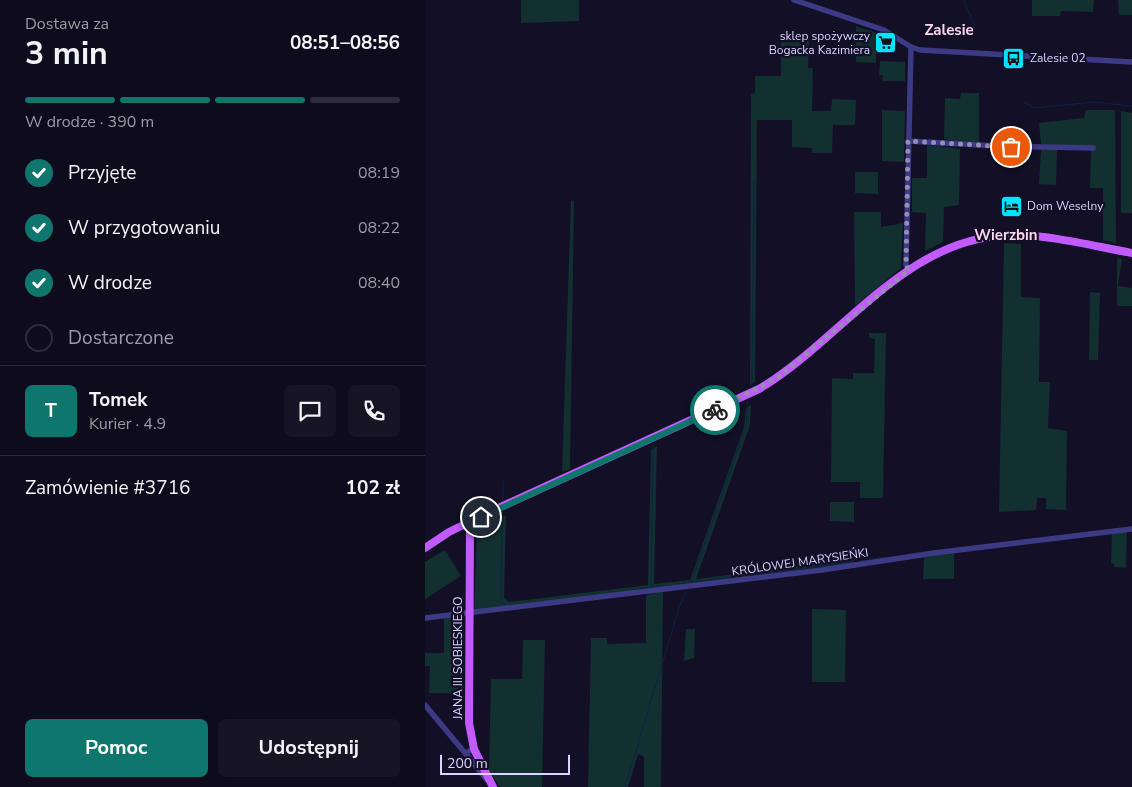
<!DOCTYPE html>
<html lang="pl">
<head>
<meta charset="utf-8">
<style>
  :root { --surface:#0e0b1c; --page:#171425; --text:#f1f3f6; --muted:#9b9ba3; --line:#2e2b3b; --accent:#0f766e }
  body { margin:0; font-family:"Nunito Sans",sans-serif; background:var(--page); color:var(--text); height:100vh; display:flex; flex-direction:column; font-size:19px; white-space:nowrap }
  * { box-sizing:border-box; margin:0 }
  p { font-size:16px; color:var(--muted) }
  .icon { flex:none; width:28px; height:28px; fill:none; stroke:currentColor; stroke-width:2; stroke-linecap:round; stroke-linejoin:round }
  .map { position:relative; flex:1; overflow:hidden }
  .panel { display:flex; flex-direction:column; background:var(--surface); width:425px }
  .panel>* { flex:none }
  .scale { position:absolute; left:15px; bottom:12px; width:130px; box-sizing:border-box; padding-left:5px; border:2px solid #d9d4ff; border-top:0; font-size:14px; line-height:18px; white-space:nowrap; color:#d9d4ff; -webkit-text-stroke:4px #130f26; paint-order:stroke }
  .pin { position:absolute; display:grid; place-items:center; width:42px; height:42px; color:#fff; margin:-21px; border:2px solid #fff; border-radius:50%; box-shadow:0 1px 5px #0007 }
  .courier { position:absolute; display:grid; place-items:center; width:50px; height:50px; margin:-25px; border:4px solid #0f766e; border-radius:50%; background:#fff; color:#222; box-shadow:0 1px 6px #0007 }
  .summary em { font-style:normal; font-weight:700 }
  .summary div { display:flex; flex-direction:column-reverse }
  .summary { display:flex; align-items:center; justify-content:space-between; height:85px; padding:0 25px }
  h1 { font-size:32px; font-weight:700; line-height:38px }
  .bar { display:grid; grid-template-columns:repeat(4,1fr); gap:8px 5px; align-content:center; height:60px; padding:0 25px }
  .bar i { height:6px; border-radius:4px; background:var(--line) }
  .bar .current { background:var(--accent) }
  .bar p { grid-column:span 4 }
  .line { display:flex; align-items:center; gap:12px; padding:0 25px; border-top:1px solid var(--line) }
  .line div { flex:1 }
  .round { display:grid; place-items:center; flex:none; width:52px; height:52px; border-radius:8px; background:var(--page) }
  ol { padding:0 25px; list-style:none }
  li { display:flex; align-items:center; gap:15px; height:55px }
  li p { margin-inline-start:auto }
  li .icon { padding:5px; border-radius:50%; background:var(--accent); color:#fff; stroke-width:4 }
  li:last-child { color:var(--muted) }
  li i { width:28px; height:28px; border:2px solid var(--line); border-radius:50% }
  .cta { display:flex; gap:10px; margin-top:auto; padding:10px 25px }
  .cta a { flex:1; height:58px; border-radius:8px; background:var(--accent); color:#fff; font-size:20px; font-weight:700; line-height:58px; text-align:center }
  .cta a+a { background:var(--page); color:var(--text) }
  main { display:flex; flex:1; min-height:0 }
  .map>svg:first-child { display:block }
</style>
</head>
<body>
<main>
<section class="panel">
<div class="summary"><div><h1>3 min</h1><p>Dostawa za</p></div><em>08:51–08:56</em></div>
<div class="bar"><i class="current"></i><i class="current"></i><i class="current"></i><i></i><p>W drodze · 390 m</p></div>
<ol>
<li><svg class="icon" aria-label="check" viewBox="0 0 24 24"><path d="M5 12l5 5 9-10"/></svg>Przyjęte<p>08:19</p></li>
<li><svg class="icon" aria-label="check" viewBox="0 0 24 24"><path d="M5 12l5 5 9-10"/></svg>W przygotowaniu<p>08:22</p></li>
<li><svg class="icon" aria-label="check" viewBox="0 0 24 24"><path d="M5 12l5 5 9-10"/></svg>W drodze<p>08:40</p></li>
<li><i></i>Dostarczone</li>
</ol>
<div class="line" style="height:90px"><b class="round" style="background:var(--accent);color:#fff">T</b><div><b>Tomek</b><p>Kurier · 4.9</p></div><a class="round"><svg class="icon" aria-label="chat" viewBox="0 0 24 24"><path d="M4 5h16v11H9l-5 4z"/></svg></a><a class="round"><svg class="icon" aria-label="phone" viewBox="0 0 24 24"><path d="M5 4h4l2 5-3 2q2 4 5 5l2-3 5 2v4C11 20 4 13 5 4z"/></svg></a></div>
<div class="line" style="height:65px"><div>Zamówienie #3716</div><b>102 zł</b></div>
<div class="cta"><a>Pomoc</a><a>Udostępnij</a></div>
</section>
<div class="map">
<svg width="707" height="787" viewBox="0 0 707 787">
  <rect width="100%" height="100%" fill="#130f26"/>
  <g fill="#12302f">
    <polygon points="96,0 154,0 154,21 96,23"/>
    <polygon points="607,0 669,0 668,12 636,11 635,16 607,16"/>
    <polygon points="693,0 707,0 707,15 694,15"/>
    <polygon points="431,26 451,33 451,63 431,62"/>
    <polygon points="356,39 384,40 383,68 388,68 387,111 406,111 407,99 431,100 430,125 408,125 407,153 387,153 387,148 367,147 367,120 332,120 330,375 330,382 325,385 326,94 330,93 330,76 356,76"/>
    <polygon points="455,61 480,62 480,81 457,81 458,75 454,75"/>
    <polygon points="536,93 554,93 554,143 535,142 519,139 520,98 535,99"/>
    <polygon points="457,110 480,111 479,162 457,161"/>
    <polygon points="661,110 690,110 691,243 678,240 678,188 665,188 666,151 669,148 616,144 614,123 659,118"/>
    <polygon points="696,111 707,113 707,213 696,213"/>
    <polygon points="502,145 535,149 534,205 519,207 518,242 500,251 501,213 487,212 487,178 502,178"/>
    <polygon points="616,150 632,150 631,185 614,184"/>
    <polygon points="430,172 453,172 453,194 430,193"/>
    <polygon points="146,200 149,201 145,469 137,472"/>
    <polygon points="429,212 456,212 456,227 478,223 476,268 430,306"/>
    <polygon points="579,243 596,244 596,297 615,298 614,382 625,382 623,428 642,431 641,510 621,509 621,498 612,498 611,510 574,512"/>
    <polygon points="692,258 697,259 693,286 707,288 707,306 692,306"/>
    <polygon points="665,292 675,293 673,360 664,360"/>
    <polygon points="444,333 461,333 458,498 435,498 435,482 406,482 407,378 428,379 428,373 449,373 450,339 444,338"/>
    <polygon points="326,405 325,425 271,579 430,559 427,563 51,611 49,609 52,529 81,515 79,598 84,602 223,585 226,450 232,446 229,584 265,580 319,427 321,408"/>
    <polygon points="405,502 429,502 429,522 405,521"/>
    <polygon points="702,531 701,568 689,567 689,564 686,563 687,533"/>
    <polygon points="20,550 36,576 0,599 0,562"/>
    <polygon points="529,552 529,579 498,579 499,557"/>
    <polygon points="238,592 236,787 219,787 219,757 213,754 203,787 163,787 166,638 182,638 182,644 221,643 221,595"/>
    <polygon points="387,609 421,610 420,682 387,682"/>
    <polygon points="37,617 36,693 4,693 5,666 0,666 0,653 19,653 19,618"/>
    <polygon points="261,629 270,629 269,658 259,661"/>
    <polygon points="98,640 120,640 117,787 75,787 64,770 66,679 97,679"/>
  </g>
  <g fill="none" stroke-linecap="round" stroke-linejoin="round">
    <g stroke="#0c2248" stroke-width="1">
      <polyline points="539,0 551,30"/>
      <polyline points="575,57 579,62"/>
      <polyline points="598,102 610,108 669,102 707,106"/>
      <polyline points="327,386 329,180"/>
      <polyline points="78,501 78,481"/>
      <polyline points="77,515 76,602 81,605"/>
      <polyline points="435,561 461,557"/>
      <polyline points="266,583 321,426 323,402"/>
      <polyline points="254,584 426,562"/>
      <polyline points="226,587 228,445"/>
      <polyline points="207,590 247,585"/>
      <polyline points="200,787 254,608 261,591"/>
    </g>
    <g stroke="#3d3a85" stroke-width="5.5">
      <polyline points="369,0 459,30 486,47 495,50 707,62"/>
      <polyline points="483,141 572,146 668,148"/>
      <polyline points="484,270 481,265 486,47"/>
      <polyline points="0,618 397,570 509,553 707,529"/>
      <polyline points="0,705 40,753 49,749"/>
      <polyline points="40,753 62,780"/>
    </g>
    <g stroke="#c25bff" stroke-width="8">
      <polyline points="42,524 45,530 44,723 49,749 68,787"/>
      <path d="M0 548 24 532 69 510 334 389C418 339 481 236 587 235 627 235 668 246 707 253"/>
    </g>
  </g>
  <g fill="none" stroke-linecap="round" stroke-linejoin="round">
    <polyline stroke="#948fb3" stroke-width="5" stroke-dasharray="0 9" points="290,410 352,378 484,270 481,266 483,141 586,147"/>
    <polyline stroke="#0f766e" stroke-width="6" points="56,517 290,410"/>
  </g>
  <defs>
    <symbol id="supermarket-square" viewBox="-11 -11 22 22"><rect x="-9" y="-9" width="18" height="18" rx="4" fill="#00e5ff" stroke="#130f26"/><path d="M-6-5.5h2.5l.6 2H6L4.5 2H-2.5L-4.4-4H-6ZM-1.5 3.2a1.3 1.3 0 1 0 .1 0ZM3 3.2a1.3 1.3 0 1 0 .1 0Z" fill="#111"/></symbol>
    <symbol id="bus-square" viewBox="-11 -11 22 22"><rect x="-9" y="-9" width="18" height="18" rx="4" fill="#00e5ff" stroke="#130f26"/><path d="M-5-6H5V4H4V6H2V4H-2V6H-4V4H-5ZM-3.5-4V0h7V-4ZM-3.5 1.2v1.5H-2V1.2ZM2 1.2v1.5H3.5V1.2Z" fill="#111"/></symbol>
    <symbol id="hotel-square" viewBox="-11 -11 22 22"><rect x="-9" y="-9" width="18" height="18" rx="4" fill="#00e5ff" stroke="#130f26"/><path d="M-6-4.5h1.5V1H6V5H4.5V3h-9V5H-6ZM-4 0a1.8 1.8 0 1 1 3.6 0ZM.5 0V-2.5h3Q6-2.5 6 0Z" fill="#111"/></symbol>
  </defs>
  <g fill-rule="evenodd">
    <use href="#supermarket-square" x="448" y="30" width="25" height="25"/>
    <use href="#bus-square" x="576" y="46" width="25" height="25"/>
    <use href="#hotel-square" x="574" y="194" width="25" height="25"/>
  </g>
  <g text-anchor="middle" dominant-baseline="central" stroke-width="4.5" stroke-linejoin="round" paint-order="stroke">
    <g font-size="12" fill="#d9d4ff" stroke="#130f26" text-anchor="start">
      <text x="445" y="36" text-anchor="end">sklep spożywczy<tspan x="445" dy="14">Bogacka Kazimiera</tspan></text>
      <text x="605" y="58">Zalesie 02</text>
      <text x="602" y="206">Dom Weselny</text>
    </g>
    <g font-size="12" fill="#d9d4ff" stroke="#130f26">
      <text transform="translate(375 562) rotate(-8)">KRÓLOWEJ MARYSIEŃKI</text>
      <text transform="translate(33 658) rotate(-90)">JANA III SOBIESKIEGO</text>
    </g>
    <g font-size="15" font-weight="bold" fill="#ffd6f0" stroke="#130f26">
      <text x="524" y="30">Zalesie</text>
      <text x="581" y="235">Wierzbin</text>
    </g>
  </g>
</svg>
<div class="scale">200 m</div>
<div class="pin" style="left:586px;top:147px;background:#ea580c"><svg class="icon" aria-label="bag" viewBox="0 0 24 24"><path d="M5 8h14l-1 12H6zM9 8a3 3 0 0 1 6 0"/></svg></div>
<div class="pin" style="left:56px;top:517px;background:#1f2937"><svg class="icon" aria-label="home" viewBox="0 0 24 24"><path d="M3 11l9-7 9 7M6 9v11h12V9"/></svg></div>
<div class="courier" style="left:290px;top:410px"><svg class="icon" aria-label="bike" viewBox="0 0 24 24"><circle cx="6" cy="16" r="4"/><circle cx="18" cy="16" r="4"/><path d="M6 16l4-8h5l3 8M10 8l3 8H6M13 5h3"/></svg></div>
</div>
</main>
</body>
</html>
